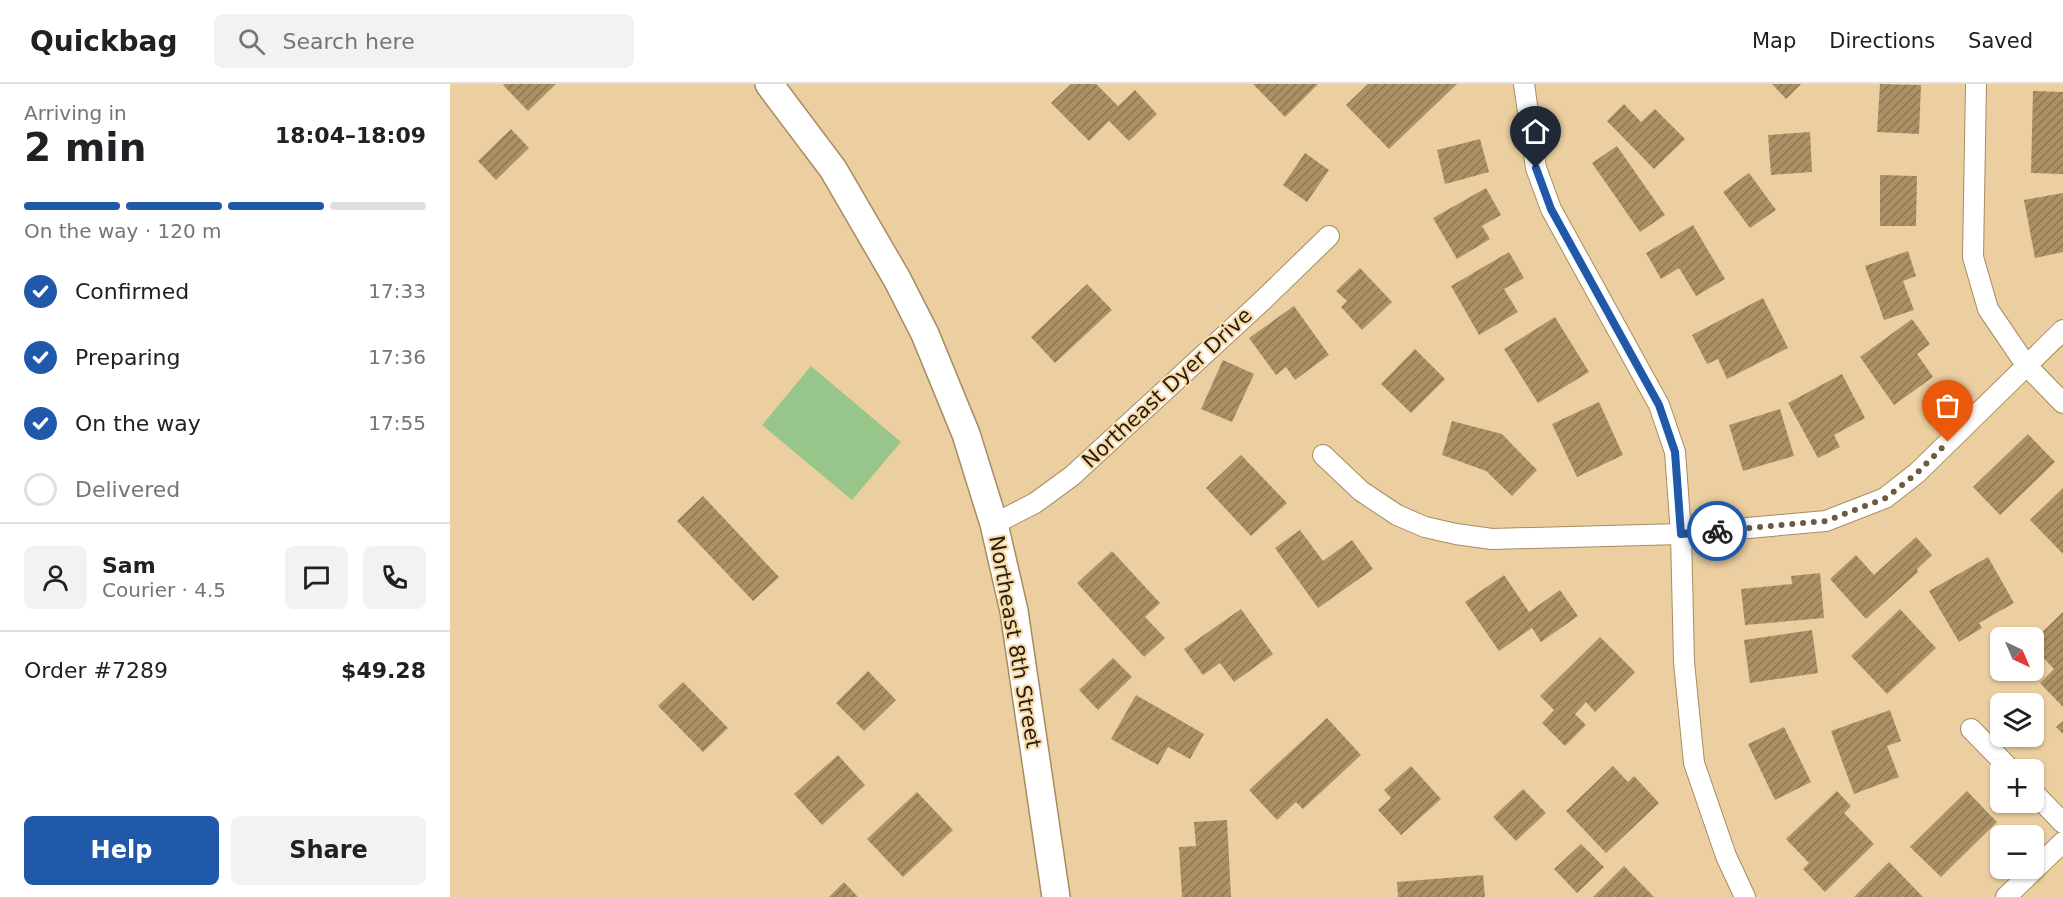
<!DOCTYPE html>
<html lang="en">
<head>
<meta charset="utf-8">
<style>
  :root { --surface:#fff; --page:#f2f2f2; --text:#202124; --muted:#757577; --line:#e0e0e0; --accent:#2058aa }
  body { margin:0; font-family:"DejaVu Sans",sans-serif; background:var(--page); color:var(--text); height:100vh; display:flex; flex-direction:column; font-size:22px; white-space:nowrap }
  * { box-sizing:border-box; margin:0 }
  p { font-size:20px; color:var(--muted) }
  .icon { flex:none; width:33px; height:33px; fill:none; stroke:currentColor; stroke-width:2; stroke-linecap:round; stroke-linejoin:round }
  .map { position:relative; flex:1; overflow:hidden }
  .panel { display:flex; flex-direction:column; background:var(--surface); width:450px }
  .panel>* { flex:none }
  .needle { width:39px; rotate:136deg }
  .tools { position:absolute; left:1540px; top:543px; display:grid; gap:12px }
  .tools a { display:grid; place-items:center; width:54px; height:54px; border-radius:9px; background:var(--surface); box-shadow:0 2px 4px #0004; font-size:30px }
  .pin { position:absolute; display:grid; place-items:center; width:51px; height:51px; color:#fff; margin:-62px -26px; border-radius:50% 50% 50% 0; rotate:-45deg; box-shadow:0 0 6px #0007 }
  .pin .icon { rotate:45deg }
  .courier { position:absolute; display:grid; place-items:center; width:60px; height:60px; margin:-30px; border:4px solid #2058aa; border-radius:50%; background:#fff; color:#222; box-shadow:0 2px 8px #0007 }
  .overview em { font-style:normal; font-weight:700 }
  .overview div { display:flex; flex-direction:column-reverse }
  .overview { display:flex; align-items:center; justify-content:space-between; height:102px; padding:0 24px }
  h1 { font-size:39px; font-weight:700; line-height:45px }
  .bar { display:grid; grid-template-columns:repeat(4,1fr); gap:9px 6px; align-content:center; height:72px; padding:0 24px }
  .bar i { height:8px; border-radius:4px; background:var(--line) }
  .bar .on { background:var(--accent) }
  .bar p { grid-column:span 4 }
  .line { display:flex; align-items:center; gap:15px; padding:0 24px; border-top:2px solid var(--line) }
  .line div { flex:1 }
  .round { display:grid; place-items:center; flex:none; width:63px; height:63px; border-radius:9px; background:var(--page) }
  ol { padding:0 24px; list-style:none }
  li { display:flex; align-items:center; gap:18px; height:66px }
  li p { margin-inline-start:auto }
  li .icon { padding:6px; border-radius:50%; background:var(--accent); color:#fff; stroke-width:4 }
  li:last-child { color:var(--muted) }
  li i { width:33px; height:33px; border:3px solid var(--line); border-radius:50% }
  .button { display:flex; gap:12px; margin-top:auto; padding:12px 24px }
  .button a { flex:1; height:69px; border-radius:9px; background:var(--accent); color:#fff; font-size:24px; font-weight:700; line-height:69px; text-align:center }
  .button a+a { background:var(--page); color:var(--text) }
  header { display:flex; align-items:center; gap:36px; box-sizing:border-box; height:84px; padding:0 30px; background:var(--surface); border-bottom:2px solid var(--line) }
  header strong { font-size:28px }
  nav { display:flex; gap:33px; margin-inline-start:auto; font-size:21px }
  .search { width:420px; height:54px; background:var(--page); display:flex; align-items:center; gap:15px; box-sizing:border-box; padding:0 21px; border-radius:9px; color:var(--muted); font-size:22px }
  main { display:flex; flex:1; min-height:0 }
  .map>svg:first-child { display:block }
</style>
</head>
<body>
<header>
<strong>Quickbag</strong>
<div class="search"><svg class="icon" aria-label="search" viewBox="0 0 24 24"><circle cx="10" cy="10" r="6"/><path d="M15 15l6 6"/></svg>Search here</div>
<nav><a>Map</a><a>Directions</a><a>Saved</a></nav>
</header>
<main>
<section class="panel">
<div class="overview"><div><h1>2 min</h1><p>Arriving in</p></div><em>18:04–18:09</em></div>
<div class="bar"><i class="on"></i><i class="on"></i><i class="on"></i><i></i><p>On the way · 120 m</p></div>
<ol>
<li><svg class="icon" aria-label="check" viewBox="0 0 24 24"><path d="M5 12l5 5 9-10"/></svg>Confirmed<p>17:33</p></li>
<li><svg class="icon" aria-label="check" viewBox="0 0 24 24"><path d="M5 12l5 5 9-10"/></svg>Preparing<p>17:36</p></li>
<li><svg class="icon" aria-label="check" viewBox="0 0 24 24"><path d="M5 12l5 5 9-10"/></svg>On the way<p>17:55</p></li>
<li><i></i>Delivered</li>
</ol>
<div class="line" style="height:108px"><a class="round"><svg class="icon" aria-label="person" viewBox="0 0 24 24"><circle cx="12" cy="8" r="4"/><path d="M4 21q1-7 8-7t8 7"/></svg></a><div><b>Sam</b><p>Courier · 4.5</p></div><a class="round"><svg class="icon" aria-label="chat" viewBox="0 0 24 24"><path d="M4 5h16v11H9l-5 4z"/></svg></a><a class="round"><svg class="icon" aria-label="phone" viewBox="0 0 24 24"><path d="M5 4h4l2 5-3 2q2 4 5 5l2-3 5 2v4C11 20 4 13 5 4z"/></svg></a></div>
<div class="line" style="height:78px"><div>Order #7289</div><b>$49.28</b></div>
<div class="button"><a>Help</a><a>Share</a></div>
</section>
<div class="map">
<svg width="1613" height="813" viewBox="0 0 1613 813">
  <defs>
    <pattern id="building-hatch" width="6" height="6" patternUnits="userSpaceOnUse" patternTransform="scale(1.5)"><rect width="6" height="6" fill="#ad9166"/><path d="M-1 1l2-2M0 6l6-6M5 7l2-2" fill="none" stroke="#8d7652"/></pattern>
  </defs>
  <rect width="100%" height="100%" fill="#eccfa1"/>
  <polygon fill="#98c68a" points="361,282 451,358 402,416 312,341"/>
  <g fill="url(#building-hatch)">
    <polygon points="55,0 106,0 78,27 53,1"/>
    <polygon points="621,0 646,0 668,22 685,6 707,30 679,57 659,37 639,57 601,19"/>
    <polygon points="803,0 868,0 835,33"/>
    <polygon points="918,0 1007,0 939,65 896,21"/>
    <polygon points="1322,0 1351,0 1336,15"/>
    <polygon points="1430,0 1471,1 1469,50 1427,48"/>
    <polygon points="1583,7 1613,8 1613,90 1581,89"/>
    <polygon points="1174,20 1191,38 1205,25 1235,55 1204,85 1157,37"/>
    <polygon points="61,45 79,64 46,96 28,77"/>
    <polygon points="1360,48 1362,88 1321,91 1318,51"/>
    <polygon points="1030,55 1039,88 995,100 987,66"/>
    <polygon points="1167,62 1215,131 1190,148 1142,79"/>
    <polygon points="855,69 879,86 857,118 833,101"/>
    <polygon points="1299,89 1326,126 1300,144 1273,108"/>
    <polygon points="1430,91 1467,92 1466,142 1430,142"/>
    <polygon points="1036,104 1051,131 1032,142 1040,155 1007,175 983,134"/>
    <polygon points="1613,109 1613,168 1585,174 1574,116"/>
    <polygon points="1243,141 1275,195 1246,212 1229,184 1211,195 1196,169"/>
    <polygon points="1458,167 1466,192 1453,197 1464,226 1434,236 1415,182"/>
    <polygon points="1059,168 1074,194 1054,205 1068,228 1029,251 1001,202"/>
    <polygon points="910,184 942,218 912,246 891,223 897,217 886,207"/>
    <polygon points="637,200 662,226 605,279 581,253"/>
    <polygon points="1313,214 1338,264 1277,295 1268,275 1257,280 1242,251"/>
    <polygon points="844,222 879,271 845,296 836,283 826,291 799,254"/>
    <polygon points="1105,233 1139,288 1088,319 1054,265"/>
    <polygon points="1462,235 1480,260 1467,270 1483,293 1444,321 1410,273"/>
    <polygon points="965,265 995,295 961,329 931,300"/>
    <polygon points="773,276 804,290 782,338 751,325"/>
    <polygon points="1392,290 1415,334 1384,351 1390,363 1368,374 1338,319"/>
    <polygon points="1149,318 1173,371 1127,393 1102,340"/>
    <polygon points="1330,325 1344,372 1293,387 1279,341"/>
    <polygon points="1002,337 1052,350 1087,386 1062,412 1036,387 992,371"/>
    <polygon points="1578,350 1605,378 1550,431 1523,403"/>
    <polygon points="791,371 837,419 801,452 756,404"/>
    <polygon points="1613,404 1613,470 1580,436"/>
    <polygon points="253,412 329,493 303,517 227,437"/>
    <polygon points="850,446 873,477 902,456 923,485 868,524 825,464"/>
    <polygon points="1466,453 1482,471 1467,485 1468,488 1416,535 1380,495 1406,471 1424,491"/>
    <polygon points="662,467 710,519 695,533 715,554 694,573 627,499"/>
    <polygon points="1538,473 1564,519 1529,539 1532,544 1509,558 1479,507"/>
    <polygon points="1370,489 1374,534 1295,541 1291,505 1342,500 1341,492"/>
    <polygon points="1054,491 1079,528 1110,506 1128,532 1091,558 1082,544 1049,567 1015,518"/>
    <polygon points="791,525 823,570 784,598 770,579 753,591 734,565"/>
    <polygon points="1450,525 1486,564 1437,610 1401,572"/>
    <polygon points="1613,528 1613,623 1590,599 1604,585 1584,564 1584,556"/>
    <polygon points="1362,546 1368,589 1300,599 1294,556"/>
    <polygon points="1150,553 1185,588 1145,628 1136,618 1125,630 1136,641 1115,662 1092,639 1104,626 1090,612"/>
    <polygon points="663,574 682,593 648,626 629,606"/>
    <polygon points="418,587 446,616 414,647 386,619"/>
    <polygon points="233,598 278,644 253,668 208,622"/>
    <polygon points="686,611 754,650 740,675 718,663 708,681 661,655"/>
    <polygon points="1440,626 1451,657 1437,662 1449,693 1404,710 1381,647"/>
    <polygon points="877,634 911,671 853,725 846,718 827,736 799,706"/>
    <polygon points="1613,637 1613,650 1606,643"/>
    <polygon points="1334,643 1361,698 1325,716 1298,660"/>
    <polygon points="388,671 415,701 372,741 344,710"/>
    <polygon points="961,682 991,715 951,751 928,726 941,714 934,706"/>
    <polygon points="1163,682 1178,698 1184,692 1209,719 1156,769 1116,727"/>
    <polygon points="1073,705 1096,729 1066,757 1043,733"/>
    <polygon points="1387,707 1401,722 1394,729 1424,760 1375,808 1353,785 1359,779 1336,755"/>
    <polygon points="1517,707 1547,738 1491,793 1460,763"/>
    <polygon points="467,708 503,746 453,793 417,755"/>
    <polygon points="777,736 781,813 732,813 729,763 746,762 744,738"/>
    <polygon points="1131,760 1154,783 1127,809 1104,785"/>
    <polygon points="1439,778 1473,813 1404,813"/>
    <polygon points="1174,782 1204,813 1143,813"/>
    <polygon points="1033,791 1035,813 948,813 947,798"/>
    <polygon points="394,798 408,813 379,813"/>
  </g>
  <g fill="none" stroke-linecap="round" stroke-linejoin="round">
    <defs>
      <g id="minor">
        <polyline points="1074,0 1086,84 1101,125 1209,321 1225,368 1231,450 1234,578 1244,679 1276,772 1295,813"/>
        <polyline points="1526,0 1523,173 1538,225 1576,281 1613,319"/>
        <polyline points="873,371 911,407 947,431 975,443 1006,450 1042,455 1231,450 1376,437 1435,414 1467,389 1613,246"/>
        <polyline points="544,440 585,419 622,392 811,218 879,152"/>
        <polyline points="1521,645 1561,686"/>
        <polyline points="1584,709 1613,739"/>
        <polyline points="1556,813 1613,758"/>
      </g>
      <polyline id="secondary" points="319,0 383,85 447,195 475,250 516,350 544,440 564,527 606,813"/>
    </defs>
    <use href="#minor" stroke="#a78c60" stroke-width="22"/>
    <use href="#secondary" stroke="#a78c60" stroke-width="30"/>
    <use href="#minor" stroke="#fff" stroke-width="20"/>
    <use href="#secondary" stroke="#fff" stroke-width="27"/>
  </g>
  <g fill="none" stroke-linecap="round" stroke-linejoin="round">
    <polyline stroke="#6d5b40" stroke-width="6" stroke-dasharray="0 10.8" points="1267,447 1376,437 1436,414 1467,389 1498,358"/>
    <polyline stroke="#2058aa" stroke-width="8" points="1086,84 1101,125 1209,321 1225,368 1231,450 1267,447"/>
  </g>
  <g text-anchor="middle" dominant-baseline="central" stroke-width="4.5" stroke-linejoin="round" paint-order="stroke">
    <g font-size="21" fill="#281d0c" stroke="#f9dcae">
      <text transform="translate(717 304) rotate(-43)">Northeast Dyer Drive</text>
      <text transform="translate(565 558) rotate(80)">Northeast 8th Street</text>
    </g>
  </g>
</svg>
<div class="tools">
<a><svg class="needle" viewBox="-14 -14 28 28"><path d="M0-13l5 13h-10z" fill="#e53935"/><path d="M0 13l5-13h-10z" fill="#757577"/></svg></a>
<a><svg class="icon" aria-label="layers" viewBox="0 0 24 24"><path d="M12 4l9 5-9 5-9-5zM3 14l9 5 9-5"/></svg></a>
<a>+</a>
<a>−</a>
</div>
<div class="pin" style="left:1498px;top:358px;background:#ea580c"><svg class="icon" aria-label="bag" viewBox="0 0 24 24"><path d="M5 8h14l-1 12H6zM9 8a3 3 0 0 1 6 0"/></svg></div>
<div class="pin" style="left:1086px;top:84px;background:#1f2937"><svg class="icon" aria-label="home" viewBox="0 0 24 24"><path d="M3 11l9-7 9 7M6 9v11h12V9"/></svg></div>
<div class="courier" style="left:1267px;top:447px"><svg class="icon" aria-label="bike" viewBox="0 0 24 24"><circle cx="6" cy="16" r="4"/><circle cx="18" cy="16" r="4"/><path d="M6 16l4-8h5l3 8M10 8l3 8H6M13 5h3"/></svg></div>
</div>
</main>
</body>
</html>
